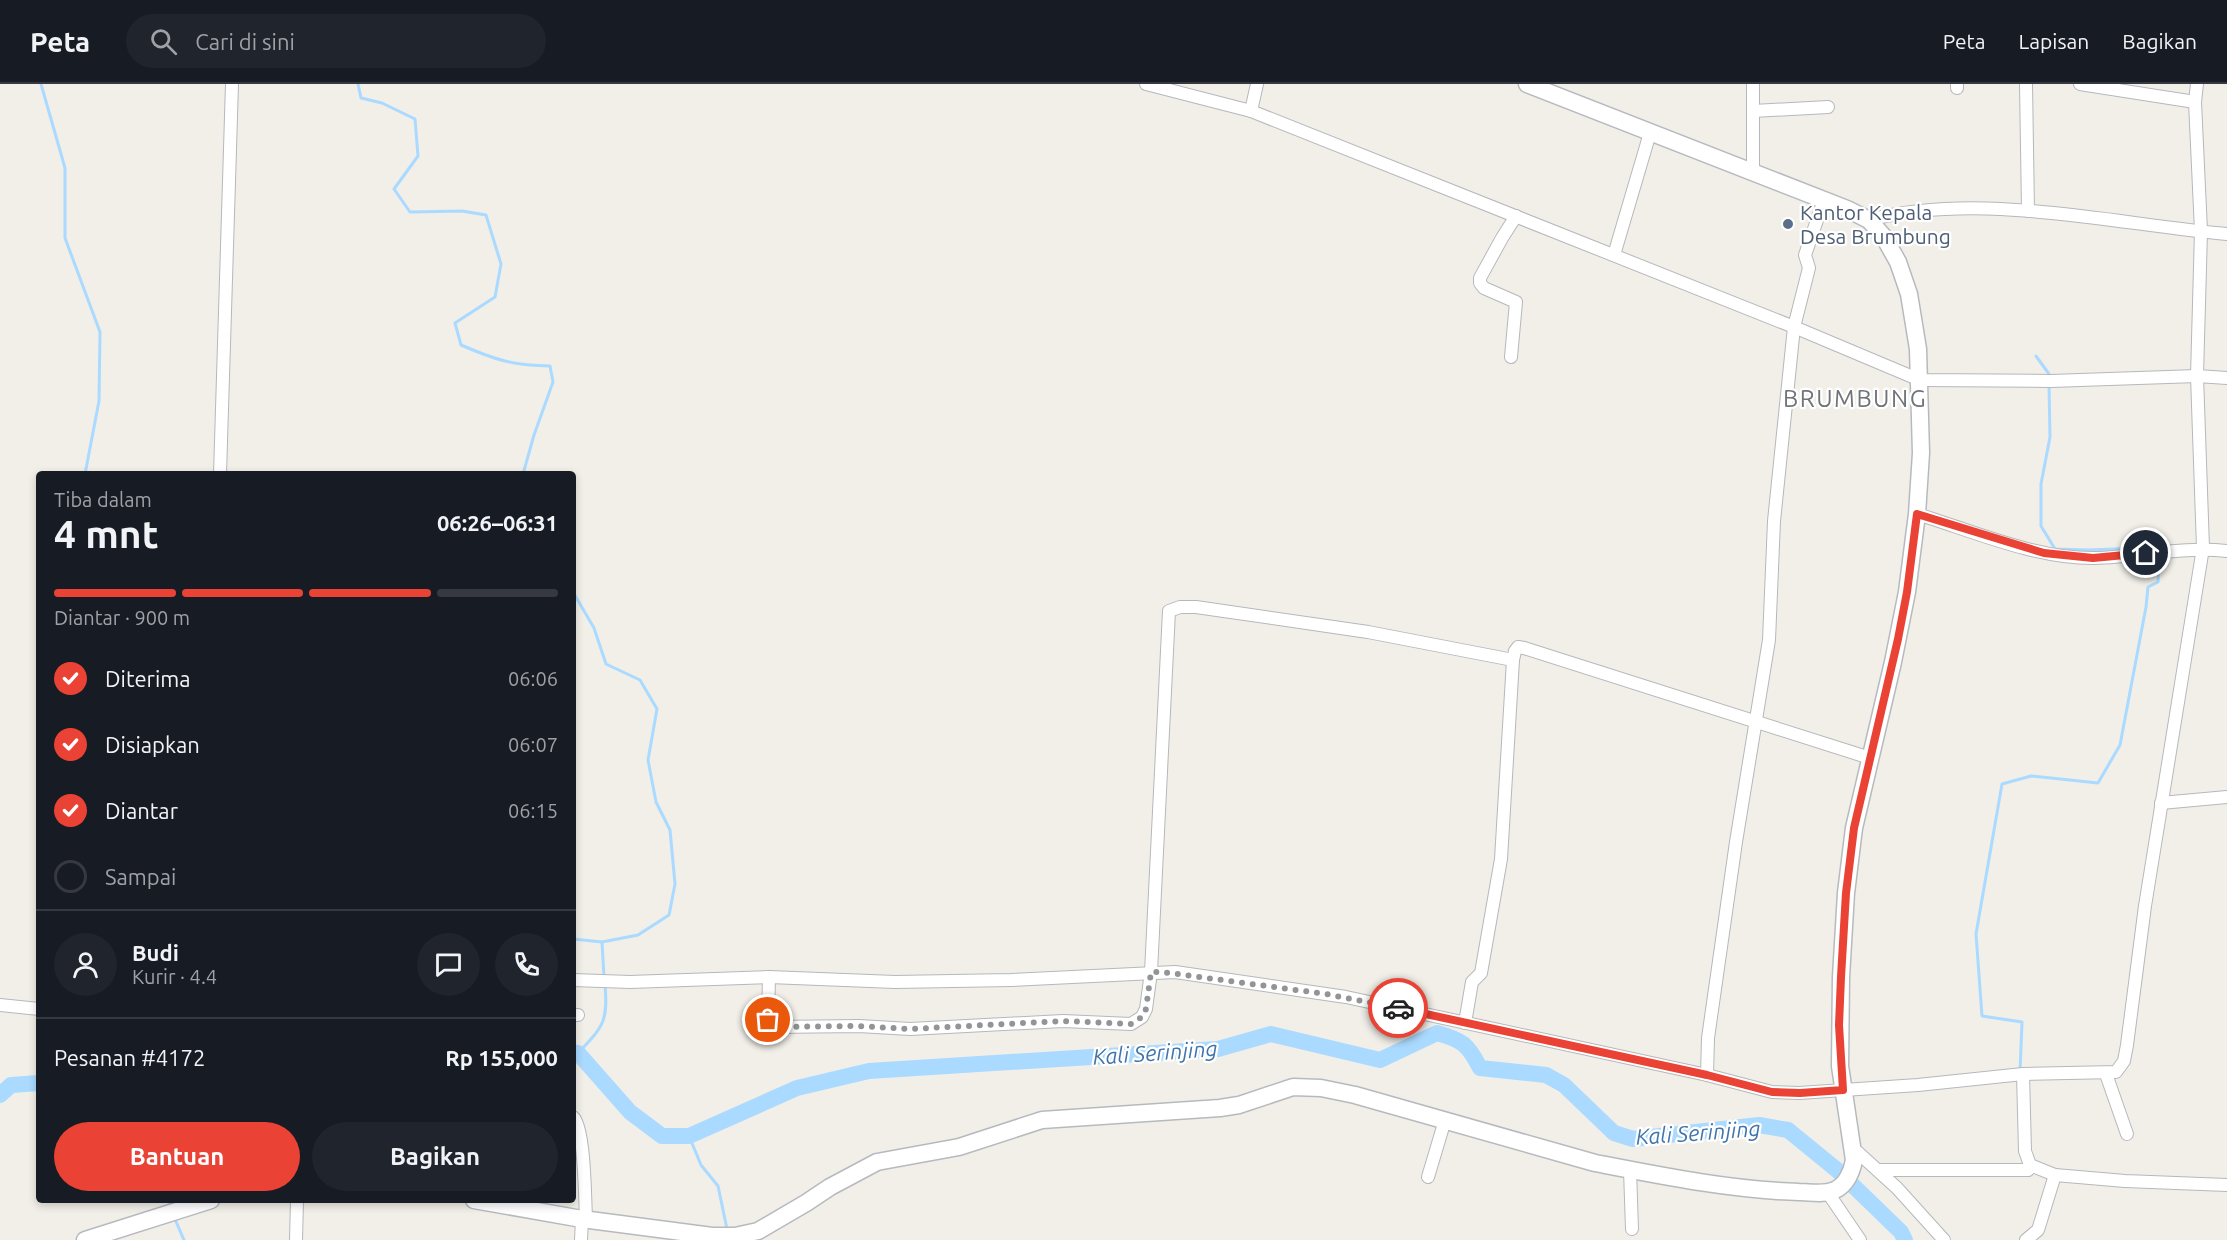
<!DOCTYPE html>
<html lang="id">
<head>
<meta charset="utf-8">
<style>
  :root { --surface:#171b24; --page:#20242c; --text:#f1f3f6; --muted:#9ea1a6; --line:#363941; --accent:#ea4335 }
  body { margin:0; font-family:Ubuntu,sans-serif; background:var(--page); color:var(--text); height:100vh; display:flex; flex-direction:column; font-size:22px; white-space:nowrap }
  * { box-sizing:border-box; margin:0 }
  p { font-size:20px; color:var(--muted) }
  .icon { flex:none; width:33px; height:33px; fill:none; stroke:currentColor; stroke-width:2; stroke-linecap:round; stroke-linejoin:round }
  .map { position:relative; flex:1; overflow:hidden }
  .panel { position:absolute; left:36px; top:387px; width:540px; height:732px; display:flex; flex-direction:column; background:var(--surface); border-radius:6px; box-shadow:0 3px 9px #0003 }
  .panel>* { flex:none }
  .pin { position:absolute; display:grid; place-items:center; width:51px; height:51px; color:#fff; margin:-26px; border:3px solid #fff; border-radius:50%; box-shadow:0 2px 6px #0007 }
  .courier { position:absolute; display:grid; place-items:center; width:60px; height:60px; margin:-30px; border:4px solid #ea4335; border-radius:50%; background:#fff; color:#222; box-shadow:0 2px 8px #0007 }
  .overview em { font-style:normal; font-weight:700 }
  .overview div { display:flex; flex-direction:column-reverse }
  .overview { display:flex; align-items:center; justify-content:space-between; height:102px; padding:0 18px }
  h1 { font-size:39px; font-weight:700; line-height:45px }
  .bar { display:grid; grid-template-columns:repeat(4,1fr); gap:9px 6px; align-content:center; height:72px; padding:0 18px }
  .bar i { height:8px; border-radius:4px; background:var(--line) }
  .bar .current { background:var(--accent) }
  .bar p { grid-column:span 4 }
  .line { display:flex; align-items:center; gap:15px; padding:0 18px; border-top:2px solid var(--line) }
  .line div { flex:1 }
  .round { display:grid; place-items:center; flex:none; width:63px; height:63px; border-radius:32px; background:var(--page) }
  ol { padding:0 18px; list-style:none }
  li { display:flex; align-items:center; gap:18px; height:66px }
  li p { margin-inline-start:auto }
  li .icon { padding:6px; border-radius:50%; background:var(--accent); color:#fff; stroke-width:4 }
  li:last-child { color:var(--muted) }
  li i { width:33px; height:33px; border:3px solid var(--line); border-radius:50% }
  .action { display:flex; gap:12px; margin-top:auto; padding:12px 18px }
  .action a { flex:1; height:69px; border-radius:36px; background:var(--accent); color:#fff; font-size:24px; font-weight:700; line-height:69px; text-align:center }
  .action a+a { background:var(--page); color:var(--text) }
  header { display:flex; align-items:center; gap:36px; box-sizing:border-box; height:84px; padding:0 30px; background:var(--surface); border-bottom:2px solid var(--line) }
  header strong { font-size:28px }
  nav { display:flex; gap:33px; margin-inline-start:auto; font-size:21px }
  .search { width:420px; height:54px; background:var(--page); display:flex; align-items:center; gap:15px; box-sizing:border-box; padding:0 21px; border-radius:33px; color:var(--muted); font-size:22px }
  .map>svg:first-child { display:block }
</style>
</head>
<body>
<header>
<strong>Peta</strong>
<div class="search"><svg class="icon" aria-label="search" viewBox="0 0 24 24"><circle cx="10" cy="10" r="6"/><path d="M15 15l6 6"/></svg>Cari di sini</div>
<nav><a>Peta</a><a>Lapisan</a><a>Bagikan</a></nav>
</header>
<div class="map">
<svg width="2227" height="1156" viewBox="0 0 2227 1156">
  <rect width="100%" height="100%" fill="#f1efe8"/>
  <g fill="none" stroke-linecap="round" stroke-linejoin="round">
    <g stroke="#aadaff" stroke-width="3">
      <polyline points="41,0 65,84 65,154 100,248 99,317 85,390"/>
      <path d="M358 0 361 14 382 19 415 35 418 72 394 105 410 128 462 127 486 131 501 180 495 213 455 239 461 261C496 276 511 281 550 282L553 298 534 351 523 390"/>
      <polyline points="2036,272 2049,290 2049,293"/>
      <polyline points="2049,300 2050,353 2041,400 2041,442 2055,465 2089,466 2140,464 2141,467"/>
      <polyline points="573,508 594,544 606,580 640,596 657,625 648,676 656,718 670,746 675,800 669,831 638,851 602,858 604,893"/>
      <polyline points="573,855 602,858"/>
      <path d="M578 969C604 942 608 937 605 900"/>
      <polyline points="2020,988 2022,938 1982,932 1976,850 2002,700 2031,692 2098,699 2120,661 2146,523 2148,503 2158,498 2159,476 2150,475"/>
      <polyline points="689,1052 701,1081 718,1102 727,1145"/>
      <polyline points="169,1116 171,1124"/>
      <polyline points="174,1133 184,1156"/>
    </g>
    <g stroke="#aadaff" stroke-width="16">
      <path d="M573 968 578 969 630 1028 662 1052H689L797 1004 869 987 1218 965 1271 950 1380 976 1437 949C1462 956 1468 960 1480 984L1546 991 1564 1001 1614 1049 1633 1055 1759 1041 1788 1046 1837 1086 1901 1148 1905 1156"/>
      <polyline points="0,1011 11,1001 39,999"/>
    </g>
    <defs>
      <g id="street">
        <polyline points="1146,0 1251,27 1794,243 1920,296 2051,297 2197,292 2227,294"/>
        <polyline points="1957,0 1957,4"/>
        <polyline points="2026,0 2028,127"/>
        <polyline points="2080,0 2195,18"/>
        <polyline points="1251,27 1257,0"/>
        <polyline points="1753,27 1828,23"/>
        <polyline points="1753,89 1753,0"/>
        <path d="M1869 136C1982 107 2113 140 2227 150"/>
        <polyline points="1614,171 1650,49"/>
        <polyline points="1511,273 1516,218 1484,204 1480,199 1480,194 1502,154 1516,132"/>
        <polyline points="220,390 232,0"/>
        <path d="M1917 430C1973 447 2036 475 2095 474 2139 473 2183 462 2227 467"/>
        <polyline points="2161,719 2227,713"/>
        <polyline points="769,893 768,937 770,941 773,943 859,942 910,945 1063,937 1131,940 1142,933 1146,925 1151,888 1169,527 1180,523 1196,523 1368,548 1513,576"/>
        <polyline points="573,896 630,898 769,893 895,898 1011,896 1175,888 1346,913 1707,991 1772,1008 1799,1009 1918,1001 2023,990 2116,988 2124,977 2127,961 2145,822 2203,464 2197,292 2201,147 2195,18 2197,0"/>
        <polyline points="0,921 39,925"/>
        <polyline points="573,931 578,931"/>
        <polyline points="1465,939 1472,898 1481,889 1501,775 1513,576 1515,567 1518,563 1524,564 1870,674"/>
        <polyline points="2023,990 2025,1067 2030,1081"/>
        <polyline points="2106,990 2127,1050"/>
        <polyline points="1707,991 1708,954 1736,758 1769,556 1774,437 1794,243 1809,184 1805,171 1824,116"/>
        <path d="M573 1033C585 1043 585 1117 586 1135"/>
        <polyline points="1853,1064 1897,1104 1944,1156"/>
        <polyline points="1630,1086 1632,1145"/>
        <polyline points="1878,1086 2028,1086 2030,1081 2055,1091 2125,1097 2227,1101"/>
        <polyline points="1428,1093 1445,1036"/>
        <polyline points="1828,1109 1860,1156"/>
        <polyline points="296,1156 297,1116"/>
        <polyline points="581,1156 582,1135"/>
        <polyline points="2026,1156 2038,1146 2055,1091"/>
      </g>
      <g id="secondary">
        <path d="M474 1116 582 1135 712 1152H735L758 1147 806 1119 830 1103 877 1078 959 1063 1042 1036 1220 1024 1239 1021 1293 1003 1321 1004 1355 1011 1595 1079C1662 1092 1731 1106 1799 1108 1810 1108 1825 1111 1835 1106 1846 1101 1852 1088 1854 1076L1840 982 1841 893 1846 809 1854 744 1893 578 1907 508 1917 430 1921 369 1918 265 1909 210 1898 178 1884 153 1869 136 1847 125 1527 0"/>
        <polyline points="85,1156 211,1116"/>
      </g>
    </defs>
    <use href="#street" stroke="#b5b8bc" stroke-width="14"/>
    <use href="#secondary" stroke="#b6babf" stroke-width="19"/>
    <use href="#street" stroke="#fff" stroke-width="12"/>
    <use href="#secondary" stroke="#fff" stroke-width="16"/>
  </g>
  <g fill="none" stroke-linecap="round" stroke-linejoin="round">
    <polyline stroke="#929495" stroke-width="6" stroke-dasharray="0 10.8" points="768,936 770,941 773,943 859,942 910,945 1063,937 1131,940 1142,933 1146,925 1151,888 1162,888 1326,910 1398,924"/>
    <polyline stroke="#ea4335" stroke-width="8" points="1398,924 1707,991 1772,1008 1800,1009 1843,1006 1839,941 1841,893 1846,809 1854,744 1898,555 1907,508 1917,430 2044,469 2093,474 2146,469"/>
  </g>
  <circle fill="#5c6f8a" stroke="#fff" stroke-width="2" cx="1788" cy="140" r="6"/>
  <g text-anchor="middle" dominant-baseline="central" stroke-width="4.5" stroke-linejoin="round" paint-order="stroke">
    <g font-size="21" fill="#4e5e75" stroke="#fff" text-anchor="start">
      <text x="1800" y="128">Kantor Kepala<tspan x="1800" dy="24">Desa Brumbung</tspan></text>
    </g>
    <g font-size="22" font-style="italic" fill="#4174aa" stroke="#fff">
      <text transform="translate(1155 968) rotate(-4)">Kali Serinjing</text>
      <text transform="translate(1698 1048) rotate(-4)">Kali Serinjing</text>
    </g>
    <g font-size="24" letter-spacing="1.5" fill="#70757a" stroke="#fff">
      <text x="1855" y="314">BRUMBUNG</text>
    </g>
  </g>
</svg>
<div class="pin" style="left:768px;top:936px;background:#ea580c"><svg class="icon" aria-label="bag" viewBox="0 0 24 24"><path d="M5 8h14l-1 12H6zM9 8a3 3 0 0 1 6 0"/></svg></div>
<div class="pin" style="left:2146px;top:469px;background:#1f2937"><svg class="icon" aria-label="home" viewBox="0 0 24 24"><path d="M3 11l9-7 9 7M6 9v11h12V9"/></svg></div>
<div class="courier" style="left:1398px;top:924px"><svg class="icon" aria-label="car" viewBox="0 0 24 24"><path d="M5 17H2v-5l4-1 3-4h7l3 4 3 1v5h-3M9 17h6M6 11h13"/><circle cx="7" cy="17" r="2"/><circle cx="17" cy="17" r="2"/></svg></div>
<section class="panel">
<div class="overview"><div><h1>4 mnt</h1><p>Tiba dalam</p></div><em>06:26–06:31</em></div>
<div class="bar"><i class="current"></i><i class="current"></i><i class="current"></i><i></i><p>Diantar · 900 m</p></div>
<ol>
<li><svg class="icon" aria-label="check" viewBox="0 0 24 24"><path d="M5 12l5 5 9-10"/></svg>Diterima<p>06:06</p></li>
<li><svg class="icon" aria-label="check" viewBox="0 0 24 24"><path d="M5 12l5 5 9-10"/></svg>Disiapkan<p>06:07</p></li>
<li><svg class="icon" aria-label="check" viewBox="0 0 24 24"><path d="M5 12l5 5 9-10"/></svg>Diantar<p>06:15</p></li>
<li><i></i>Sampai</li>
</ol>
<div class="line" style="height:108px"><a class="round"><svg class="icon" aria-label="person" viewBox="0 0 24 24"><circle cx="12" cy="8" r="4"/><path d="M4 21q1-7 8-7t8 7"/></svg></a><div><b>Budi</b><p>Kurir · 4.4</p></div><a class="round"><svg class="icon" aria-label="chat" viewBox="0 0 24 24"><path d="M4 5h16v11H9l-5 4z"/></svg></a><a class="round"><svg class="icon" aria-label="phone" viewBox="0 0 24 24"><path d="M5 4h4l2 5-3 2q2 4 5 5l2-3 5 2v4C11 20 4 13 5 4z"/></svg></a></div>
<div class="line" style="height:78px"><div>Pesanan #4172</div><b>Rp 155,000</b></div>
<div class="action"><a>Bantuan</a><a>Bagikan</a></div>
</section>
</div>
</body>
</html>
